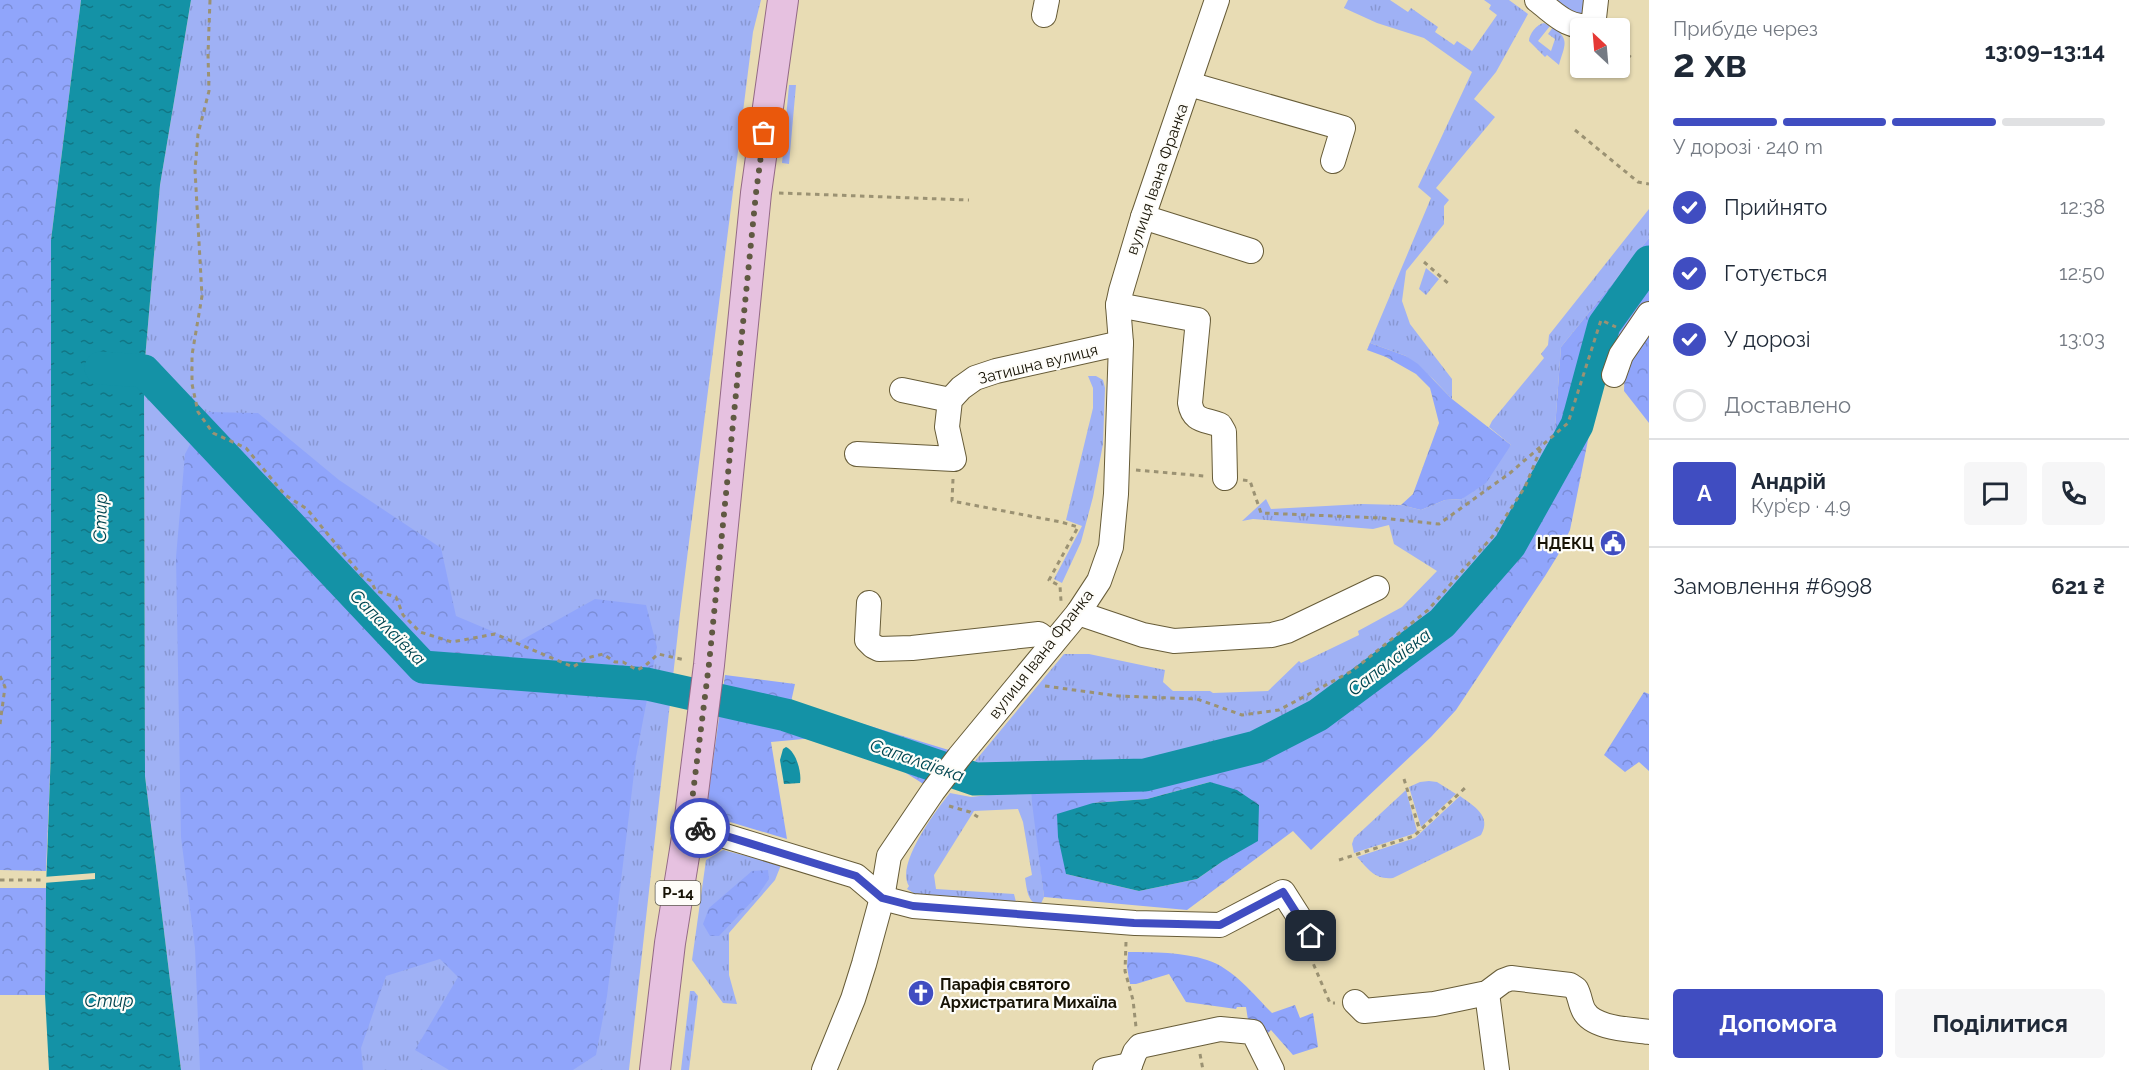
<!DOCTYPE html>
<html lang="uk">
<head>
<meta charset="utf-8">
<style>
  :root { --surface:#fff; --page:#f6f6f7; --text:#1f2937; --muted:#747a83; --line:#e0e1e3; --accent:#404dc1 }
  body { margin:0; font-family:Raleway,sans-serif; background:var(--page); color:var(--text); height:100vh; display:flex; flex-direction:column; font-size:22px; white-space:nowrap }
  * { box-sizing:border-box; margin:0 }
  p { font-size:20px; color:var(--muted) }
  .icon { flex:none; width:33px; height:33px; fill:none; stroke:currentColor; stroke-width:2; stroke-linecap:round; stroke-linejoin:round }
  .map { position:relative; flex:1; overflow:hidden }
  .side { display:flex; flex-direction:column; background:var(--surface); width:480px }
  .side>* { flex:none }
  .needle { width:39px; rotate:334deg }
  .buttons { position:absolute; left:1570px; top:18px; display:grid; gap:12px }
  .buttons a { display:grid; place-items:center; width:60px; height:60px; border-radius:6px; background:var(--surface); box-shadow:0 2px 4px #0004; font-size:30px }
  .pin { position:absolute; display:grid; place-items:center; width:51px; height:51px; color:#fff; margin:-26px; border-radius:12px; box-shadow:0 3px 9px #0006 }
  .courier { position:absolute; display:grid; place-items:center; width:60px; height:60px; margin:-30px; border:4px solid #404dc1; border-radius:50%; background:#fff; color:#222; box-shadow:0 2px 8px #0007 }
  .headline em { font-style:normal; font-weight:700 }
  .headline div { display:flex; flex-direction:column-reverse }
  .headline { display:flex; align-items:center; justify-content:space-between; height:102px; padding:0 24px }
  h1 { font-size:39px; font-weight:700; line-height:45px }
  .bar { display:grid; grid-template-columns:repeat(4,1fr); gap:9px 6px; align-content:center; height:72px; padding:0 24px }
  .bar i { height:8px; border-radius:4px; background:var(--line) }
  .bar .on { background:var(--accent) }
  .bar p { grid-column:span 4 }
  .line { display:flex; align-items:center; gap:15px; padding:0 24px; border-top:2px solid var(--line) }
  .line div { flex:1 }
  .round { display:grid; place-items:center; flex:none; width:63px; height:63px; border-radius:6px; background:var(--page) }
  ol { padding:0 24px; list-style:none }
  li { display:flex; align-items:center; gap:18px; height:66px }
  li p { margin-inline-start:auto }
  li .icon { padding:6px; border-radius:50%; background:var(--accent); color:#fff; stroke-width:4 }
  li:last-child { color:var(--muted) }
  li i { width:33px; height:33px; border:3px solid var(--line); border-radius:50% }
  .primary-button { display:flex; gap:12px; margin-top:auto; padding:12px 24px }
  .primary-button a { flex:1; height:69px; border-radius:6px; background:var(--accent); color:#fff; font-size:24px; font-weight:700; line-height:69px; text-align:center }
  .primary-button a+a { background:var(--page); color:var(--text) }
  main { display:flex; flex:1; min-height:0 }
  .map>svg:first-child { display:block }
</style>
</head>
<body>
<main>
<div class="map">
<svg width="1649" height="1070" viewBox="0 0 1649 1070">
  <defs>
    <pattern id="grass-tufts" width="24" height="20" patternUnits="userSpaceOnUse" patternTransform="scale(1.5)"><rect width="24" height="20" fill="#9fb1f5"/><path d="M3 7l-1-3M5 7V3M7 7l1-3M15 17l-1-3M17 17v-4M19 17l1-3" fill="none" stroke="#8897d1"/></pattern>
    <pattern id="forest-crowns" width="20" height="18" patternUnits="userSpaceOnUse" patternTransform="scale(1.5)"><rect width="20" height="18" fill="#90a5fb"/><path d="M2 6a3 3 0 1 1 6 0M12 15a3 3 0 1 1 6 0" fill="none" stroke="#7b8dd6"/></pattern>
    <pattern id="water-ripples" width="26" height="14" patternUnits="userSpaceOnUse" patternTransform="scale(1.5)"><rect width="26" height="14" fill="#1492a6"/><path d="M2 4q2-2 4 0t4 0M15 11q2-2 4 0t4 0" fill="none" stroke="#117685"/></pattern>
  </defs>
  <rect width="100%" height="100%" fill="#e8dcb4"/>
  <g fill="url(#grass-tufts)">
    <polygon points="191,0 761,0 753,32 680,614 629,1070 181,1070 145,776 144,371 160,185"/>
    <polygon points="1348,0 1390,0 1408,12 1411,8 1438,27 1435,32 1454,45 1457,41 1472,51 1497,15 1489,9 1491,5 1484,0 1509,0 1528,14 1496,72 1474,99 1495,117 1436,188 1449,200 1444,206 1444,224 1406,271 1402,301 1410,324 1452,379 1452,399 1433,379 1406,356 1370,343 1431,198 1418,187 1472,72 1424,38 1377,23 1344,8"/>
    <polygon points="1549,0 1586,0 1585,9 1581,16"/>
    <path d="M1544 23 1550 26 1538 41 1551 51 1555 39 1548 34 1553 27C1571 40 1564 46 1559 65L1547 55 1545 57 1529 41C1529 34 1537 24 1544 23Z"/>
    <polygon points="789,85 796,85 789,164 782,163"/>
    <polygon points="1649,209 1649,238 1561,347 1554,442 1546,472 1501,540 1436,618 1314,705 1249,740 1144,765 1030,766 986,769 971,766 1064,654 1089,654 1165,670 1163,682 1173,691 1210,691 1213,693 1268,691 1299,661 1301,663 1359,635 1358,631 1402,607 1437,571 1394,544 1389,525 1373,529 1253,519 1242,521 1266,499 1271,509 1362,504 1401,505 1421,510 1445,500 1462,499 1511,445 1489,427 1492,421 1544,358 1541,354 1548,345 1549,335"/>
    <polygon points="1426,268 1439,279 1426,295 1419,289"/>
    <polygon points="1088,376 1096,376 1103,380 1105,388 1103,444 1093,497 1081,542 1062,583 1054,579 1082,526 1066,520 1093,408 1093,388"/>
    <polygon points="1429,781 1437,782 1456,794 1421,827 1409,787 1420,782"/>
    <path d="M1032 790 1044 897 1040 906C1027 902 1027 889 1025 878L1032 875 1023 822 1018 809 974 811 934 875 936 889 1014 894 1016 902 928 896 915 894 907 889 909 886C895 865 936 810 950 793L971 797Z"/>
    <polygon points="1406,790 1417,831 1413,834 1354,853 1352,844 1354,838"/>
    <path d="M1460 796C1474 806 1492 816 1481 835L1393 878C1375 880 1368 869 1357 857L1415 838Z"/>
    <polygon points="723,850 781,865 775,880 729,933 729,975 737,1004 723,1003 692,960 706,860"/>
    <polygon points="690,991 694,991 698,996 689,1070 681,1070"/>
  </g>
  <g fill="url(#forest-crowns)" fill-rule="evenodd">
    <polygon points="0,0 81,0 51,240 51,749 46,871 0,870"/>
    <path d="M1649 238V309L1604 371 1600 380 1570 530 1558 555 1545 576 1456 710 1431 737 1311 850 1293 831 1187 910 1044 897 1032 803 1030 766 1144 765 1249 740 1314 705 1436 618 1500 540 1546 472 1554 442 1561 347ZM1210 782 1223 861 1197 879 1139 891 1066 874 1093 803 1147 799Z"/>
    <polygon points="1649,323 1649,423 1624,391 1625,365"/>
    <polygon points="1370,343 1406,356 1418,364 1452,399 1511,445 1486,483 1462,499 1445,500 1421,510 1401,505 1413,494 1439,423 1430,388 1416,374 1386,357 1367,350"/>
    <polygon points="207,412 258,413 339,480 441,548 456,616 518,642 595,599 646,605 657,647 636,757 607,996 596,1055 573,1070 449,1070 415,1050 458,977 440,959 386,976 361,1048 363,1070 200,1070 195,948 181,837 176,557 185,454"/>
    <polygon points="725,675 795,684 791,702 952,751 925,785 868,749 814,738 771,742 787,839 720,819 711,808 708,797"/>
    <polygon points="1644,692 1649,694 1649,771 1639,762 1625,772 1604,755"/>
    <polygon points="768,870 769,879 758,895 719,936 710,936 703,924 709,908 752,871"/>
    <polygon points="0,888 46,888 45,995 0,995"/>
    <path d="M1128 952C1154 952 1182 952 1207 960 1233 968 1254 995 1272 1013L1295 1005 1300 1018 1313 1013 1318 1047 1293 1055 1271 1030 1265 1036 1248 1020 1246 1007H1237L1236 1009 1186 1002 1169 974 1136 984H1130L1127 967Z"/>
  </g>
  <g fill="url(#water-ripples)">
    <polygon points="81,0 191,0 160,185 144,371 145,776 181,1070 49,1070 45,995 46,888 51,749 51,240"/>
    <path d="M786 747C796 751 802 773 800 783L784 784 780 760 783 749Z"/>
    <polygon points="1210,782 1237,790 1259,805 1258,841 1223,861 1197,879 1139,891 1066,874 1058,837 1057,814 1093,803 1147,799"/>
  </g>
  <polygon fill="#e8dcb4" points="95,873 95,879 43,883 43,877"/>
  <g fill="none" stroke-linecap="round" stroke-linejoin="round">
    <polyline stroke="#1492a6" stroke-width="33" points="101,368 144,371 423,667 647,684 786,715 975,779 1145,775 1256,747 1318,715 1442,623 1510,545 1577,425 1604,325 1649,262"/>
    <defs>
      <g id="minor">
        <path d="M1537 0C1558 16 1565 27 1593 27L1596 0"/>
        <polyline points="1044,15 1047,0"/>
        <polyline points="1189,84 1343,128 1333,161"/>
        <polyline points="1143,217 1251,251"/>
        <path d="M1118 305 1198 320 1190 403C1193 422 1205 419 1220 425L1224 432 1225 478"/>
        <polyline points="1614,375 1621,355 1649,314"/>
        <polyline points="902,390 950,400"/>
        <polyline points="857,454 954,459 947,427 950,400 961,388 975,378 996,371 1121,343"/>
        <polyline points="869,603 867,640 873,646 879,649 912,648 1039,634 1052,644"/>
        <polyline points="1078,613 1143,635 1174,641 1272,635 1287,631 1377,588"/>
        <polyline points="689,825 856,876 882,898 913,906 1135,923 1220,925 1283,892 1311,936"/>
        <polyline points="1487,993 1497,1070"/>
        <path d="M1355 1002 1364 1011 1434 1004 1487 993 1503 981 1511 978 1570 985 1576 989C1580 996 1580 1004 1584 1011 1594 1029 1630 1029 1649 1032"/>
        <polyline points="1130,1065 1135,1052 1140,1046 1220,1029 1253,1032 1272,1070"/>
        <polyline points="824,1070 853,999 864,964 882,898 889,856 933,791 959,757 1078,613 1099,581 1111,547 1116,494 1121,343 1118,305 1121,291 1143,217 1217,0"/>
        <polyline points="1105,1070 1130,1065"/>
      </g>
      <polyline id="major" points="655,1070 670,943 689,825 709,665 756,193 783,0"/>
    </defs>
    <use href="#minor" stroke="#675c38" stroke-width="26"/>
    <use href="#major" stroke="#936986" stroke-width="32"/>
    <g stroke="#9b9273" stroke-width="3" stroke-dasharray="4.5 4.5" stroke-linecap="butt">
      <polyline points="210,0 208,54 209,91 198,134 195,170 202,296 192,355 192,384 198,412 213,433 246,448 285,495 307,509 363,577 371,581 376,591 396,597 403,615 420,632 452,642 495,634 573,667 587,658 603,654 615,662 623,662 637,670 645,666 658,654 685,660"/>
      <polyline points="1620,49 1633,59"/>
      <polyline points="1575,130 1638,182 1649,184"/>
      <polyline points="779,193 969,200"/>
      <polyline points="1424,262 1449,284"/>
      <polyline points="1136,470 1204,476"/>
      <polyline points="953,479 952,501 1061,522 1078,527 1049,580 1060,586 1061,601"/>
      <polyline points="1243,480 1250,481 1261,513 1381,518 1439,524 1510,473 1568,423 1601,320 1616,327"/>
      <polyline points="0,676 5,687 0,724"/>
      <polyline points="1045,686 1118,696 1197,699 1242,715 1279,710 1352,671 1428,610 1492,537 1525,487 1541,448"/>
      <polyline points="1404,779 1420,831"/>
      <polyline points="949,806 970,812 978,817"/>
      <polyline points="1339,860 1414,836 1465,788"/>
      <polyline points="0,880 43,880"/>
      <polyline points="1126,942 1125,971 1133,1000 1136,1027"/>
      <polyline points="1310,956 1330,1003 1335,1003"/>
      <polyline points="1200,1054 1203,1070"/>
    </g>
    <use href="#minor" stroke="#fff" stroke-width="24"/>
    <use href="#major" stroke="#e6c1e0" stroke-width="30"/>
  </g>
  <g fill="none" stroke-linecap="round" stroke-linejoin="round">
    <polyline stroke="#605942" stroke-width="6" stroke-dasharray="0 10.8" points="700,828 689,825 709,664 756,193 764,133"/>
    <polyline stroke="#404dc1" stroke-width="8" points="700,828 856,876 882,898 913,906 1134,923 1220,925 1283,892 1311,936"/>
  </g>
  <defs>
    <symbol id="civic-disc" viewBox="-11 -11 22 22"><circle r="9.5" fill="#404dc1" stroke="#fefdf9"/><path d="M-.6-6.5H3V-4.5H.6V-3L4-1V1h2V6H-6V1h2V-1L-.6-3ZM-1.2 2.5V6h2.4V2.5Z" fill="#fff"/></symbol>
    <symbol id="church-disc" viewBox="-11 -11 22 22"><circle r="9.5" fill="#404dc1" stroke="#fefdf9"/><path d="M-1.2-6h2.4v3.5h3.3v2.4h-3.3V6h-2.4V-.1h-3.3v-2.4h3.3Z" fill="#fff"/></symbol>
  </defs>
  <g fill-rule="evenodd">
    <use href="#civic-disc" x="1598" y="528" width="30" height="30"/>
    <use href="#church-disc" x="906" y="978" width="30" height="30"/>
  </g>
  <g text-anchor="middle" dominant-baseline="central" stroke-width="4.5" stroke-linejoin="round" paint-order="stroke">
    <rect fill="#fefdf9" stroke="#5c594e" stroke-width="1.5" x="655.5" y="881" width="45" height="24" rx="4.5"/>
    <g font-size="15" font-weight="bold" fill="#171305">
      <text x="678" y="893">Р-14</text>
    </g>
    <g font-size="16" fill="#171305" stroke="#fefdf9">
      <text transform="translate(1157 179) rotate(-71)">вулиця Івана Франка</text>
      <text transform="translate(1038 364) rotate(-14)">Затишна вулиця</text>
      <text transform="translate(1041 654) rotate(-52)">вулиця Івана Франка</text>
    </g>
    <g font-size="16" font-weight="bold" fill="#171305" stroke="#fefdf9" text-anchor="end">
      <text x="1594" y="543">НДЕКЦ</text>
      <text x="940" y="984" text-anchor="start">Парафія святого<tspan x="940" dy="18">Архистратига Михаїла</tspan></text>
    </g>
    <g font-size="18" font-style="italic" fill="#004550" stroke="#fefdf9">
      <text transform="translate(100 518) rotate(-89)">Стир</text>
      <text transform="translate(388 627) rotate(45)">Сапалаївка</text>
      <text transform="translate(1389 662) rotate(-37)">Сапалаївка</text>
      <text transform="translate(917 760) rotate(19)">Сапалаївка</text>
      <text x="109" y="1000">Стир</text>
    </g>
  </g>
</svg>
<div class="buttons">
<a><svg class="needle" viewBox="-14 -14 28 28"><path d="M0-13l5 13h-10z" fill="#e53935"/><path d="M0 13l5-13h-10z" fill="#747a83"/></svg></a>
</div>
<div class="pin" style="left:764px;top:133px;background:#ea580c"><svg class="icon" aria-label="bag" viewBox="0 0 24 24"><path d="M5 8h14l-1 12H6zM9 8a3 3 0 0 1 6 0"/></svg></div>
<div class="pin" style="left:1311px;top:936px;background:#1f2937"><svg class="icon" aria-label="home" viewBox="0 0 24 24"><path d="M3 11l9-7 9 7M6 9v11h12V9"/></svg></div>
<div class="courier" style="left:700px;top:828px"><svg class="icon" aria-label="bike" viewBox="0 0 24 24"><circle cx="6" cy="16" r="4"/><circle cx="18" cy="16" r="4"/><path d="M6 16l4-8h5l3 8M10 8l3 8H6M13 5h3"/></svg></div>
</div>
<section class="side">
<div class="headline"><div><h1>2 хв</h1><p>Прибуде через</p></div><em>13:09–13:14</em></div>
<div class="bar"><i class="on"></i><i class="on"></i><i class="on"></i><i></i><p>У дорозі · 240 m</p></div>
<ol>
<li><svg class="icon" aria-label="check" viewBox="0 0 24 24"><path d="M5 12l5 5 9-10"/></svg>Прийнято<p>12:38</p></li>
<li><svg class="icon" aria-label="check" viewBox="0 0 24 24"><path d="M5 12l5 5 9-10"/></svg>Готується<p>12:50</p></li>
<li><svg class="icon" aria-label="check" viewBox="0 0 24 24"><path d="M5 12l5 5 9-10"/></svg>У дорозі<p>13:03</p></li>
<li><i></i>Доставлено</li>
</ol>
<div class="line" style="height:108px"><b class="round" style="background:var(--accent);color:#fff">А</b><div><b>Андрій</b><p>Кур’єр · 4.9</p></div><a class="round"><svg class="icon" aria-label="chat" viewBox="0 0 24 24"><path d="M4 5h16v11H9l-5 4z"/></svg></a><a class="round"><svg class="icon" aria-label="phone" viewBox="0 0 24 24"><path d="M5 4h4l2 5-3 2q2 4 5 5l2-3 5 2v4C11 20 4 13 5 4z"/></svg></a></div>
<div class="line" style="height:78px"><div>Замовлення #6998</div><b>621 ₴</b></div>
<div class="primary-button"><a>Допомога</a><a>Поділитися</a></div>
</section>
</main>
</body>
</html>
